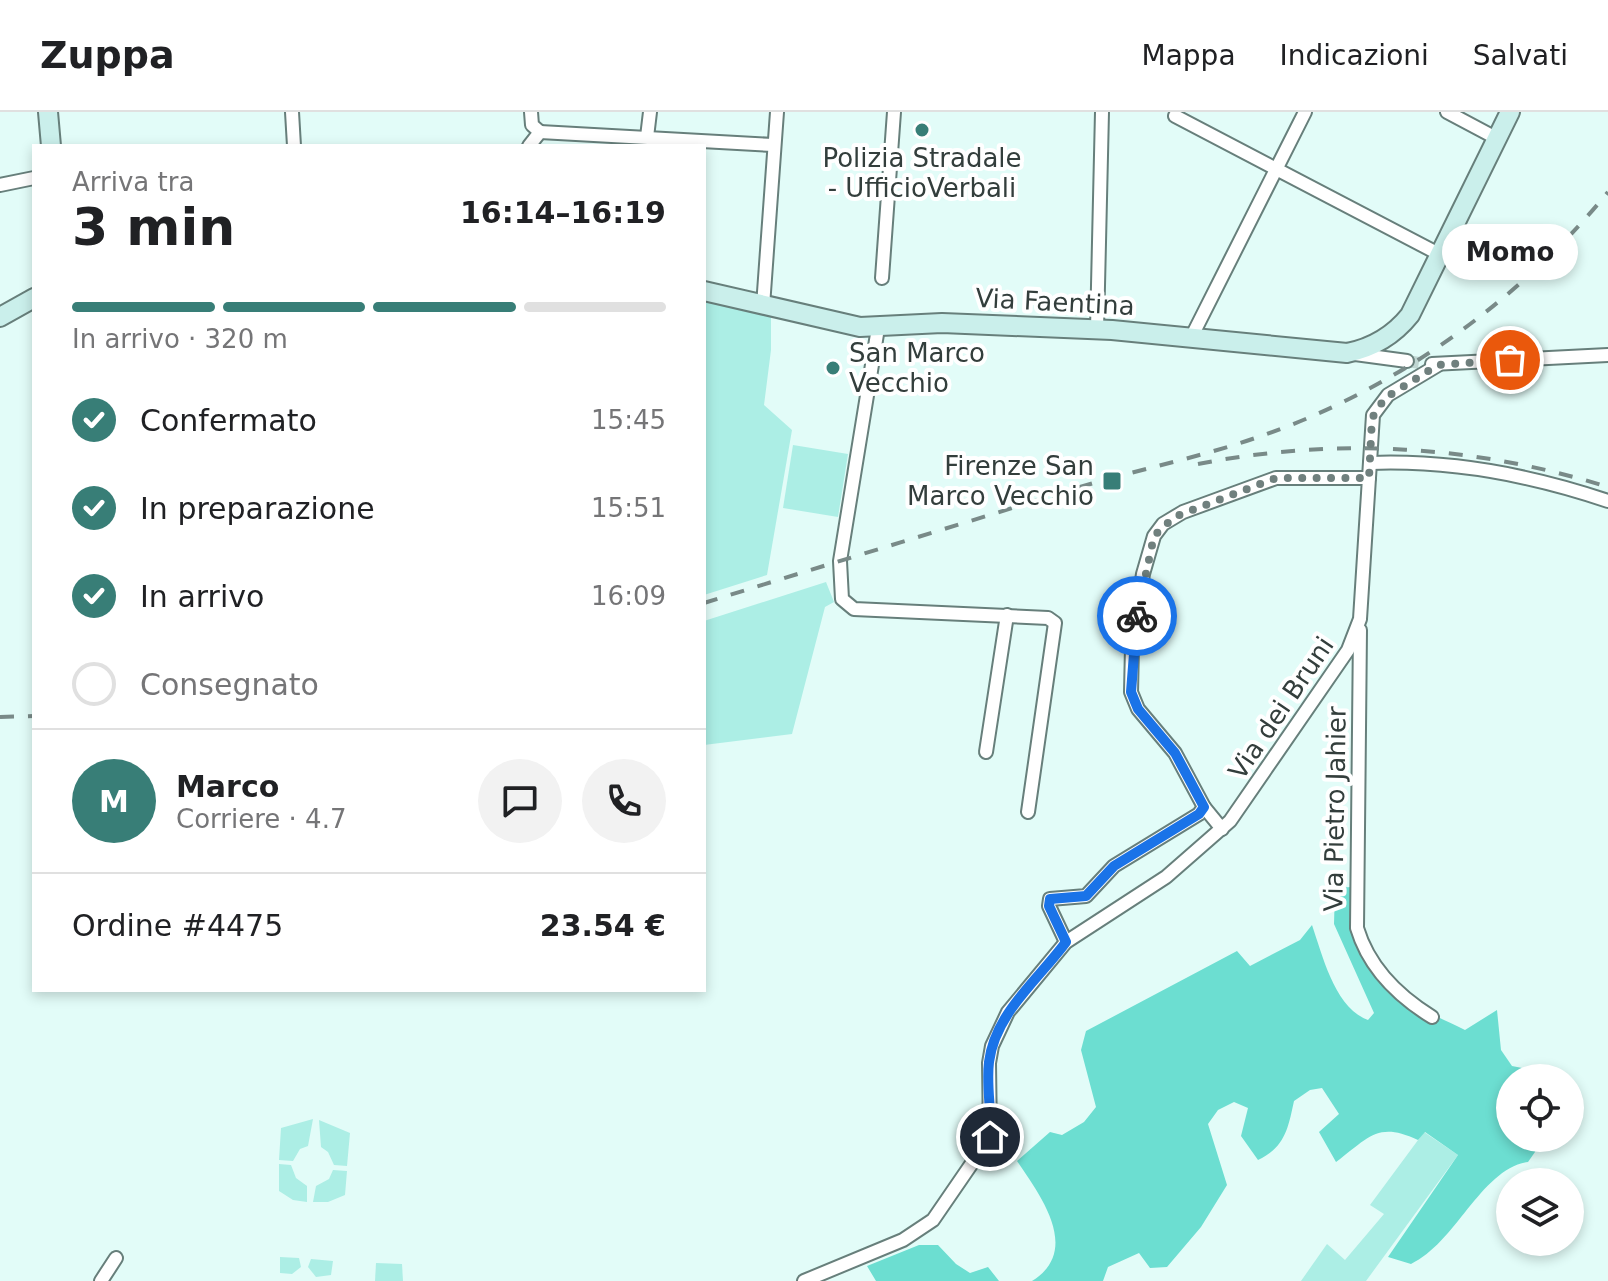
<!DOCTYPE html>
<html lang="it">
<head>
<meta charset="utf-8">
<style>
  :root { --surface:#fff; --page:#f2f2f2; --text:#202124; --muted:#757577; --line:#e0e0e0; --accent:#387e77 }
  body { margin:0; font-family:"DejaVu Sans",sans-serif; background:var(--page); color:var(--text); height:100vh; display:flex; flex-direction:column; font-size:30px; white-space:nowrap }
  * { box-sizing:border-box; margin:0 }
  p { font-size:26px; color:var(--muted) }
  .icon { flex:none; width:44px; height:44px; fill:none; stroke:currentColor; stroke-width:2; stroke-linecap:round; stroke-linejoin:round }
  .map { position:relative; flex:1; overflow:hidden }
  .panel { position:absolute; left:32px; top:32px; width:674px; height:848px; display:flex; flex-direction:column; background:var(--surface); border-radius:0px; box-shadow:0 4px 12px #0003 }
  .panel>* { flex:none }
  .controls { position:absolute; left:1496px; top:952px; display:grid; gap:16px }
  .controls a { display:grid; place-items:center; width:88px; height:88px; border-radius:50%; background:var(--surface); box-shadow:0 4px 12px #0003; font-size:40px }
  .pin { position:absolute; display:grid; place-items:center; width:68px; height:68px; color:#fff; margin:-34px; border:4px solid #fff; border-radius:50%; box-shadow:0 2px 8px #0007 }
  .courier { position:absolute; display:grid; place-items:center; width:80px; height:80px; margin:-40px; border:6px solid #1a73e8; border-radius:50%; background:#fff; color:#222; box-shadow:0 2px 10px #0007 }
  .bubble { position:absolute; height:56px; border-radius:28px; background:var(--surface); box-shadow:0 4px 12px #0003; font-size:26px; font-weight:700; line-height:56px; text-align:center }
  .headline em { font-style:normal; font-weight:700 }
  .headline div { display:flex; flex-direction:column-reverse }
  .headline { display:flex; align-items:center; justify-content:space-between; height:136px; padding:0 40px }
  h1 { font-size:52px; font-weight:700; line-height:60px }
  .bar { display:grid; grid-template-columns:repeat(4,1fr); gap:12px 8px; align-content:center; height:96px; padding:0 40px }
  .bar i { height:10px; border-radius:6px; background:var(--line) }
  .bar .on { background:var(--accent) }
  .bar p { grid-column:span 4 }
  .line { display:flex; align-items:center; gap:20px; padding:0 40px; border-top:2px solid var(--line) }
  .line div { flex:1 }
  .round { display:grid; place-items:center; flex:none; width:84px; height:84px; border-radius:42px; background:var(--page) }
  ol { padding:0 40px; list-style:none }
  li { display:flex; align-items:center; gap:24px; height:88px }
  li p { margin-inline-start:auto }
  li .icon { padding:8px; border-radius:50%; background:var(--accent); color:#fff; stroke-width:4 }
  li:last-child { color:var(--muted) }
  li i { width:44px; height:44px; border:4px solid var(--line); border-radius:50% }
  header { display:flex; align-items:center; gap:48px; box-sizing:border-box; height:112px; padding:0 40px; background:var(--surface); border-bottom:2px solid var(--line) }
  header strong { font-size:38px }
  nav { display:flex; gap:44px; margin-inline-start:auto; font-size:28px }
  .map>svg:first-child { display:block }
</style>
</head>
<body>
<header>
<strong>Zuppa</strong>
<nav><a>Mappa</a><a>Indicazioni</a><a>Salvati</a></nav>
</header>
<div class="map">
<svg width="1608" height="1169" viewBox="0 0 1608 1169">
  <rect width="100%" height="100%" fill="#e2fcf8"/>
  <g fill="#aceee5">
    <polygon points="704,186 771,204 771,238 764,293 792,318 767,463 704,483"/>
    <polygon points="793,333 848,342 838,405 783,396"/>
    <polygon points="826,470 834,490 825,495 792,622 704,633 704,509"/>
    <polygon points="313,1007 308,1034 300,1037 293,1049 279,1048 281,1016"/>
    <polygon points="319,1008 350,1021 347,1054 334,1053 328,1040 321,1035"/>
    <polygon points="1424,1020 1458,1043 1366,1169 1301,1169 1327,1132 1345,1148 1384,1102 1370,1093"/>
    <polygon points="279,1052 291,1053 296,1066 307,1074 307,1090 293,1088 279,1079"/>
    <polygon points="333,1058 347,1059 345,1083 328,1090 313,1090 316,1074 329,1067"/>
    <polygon points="280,1145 299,1146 301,1155 292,1162 280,1161"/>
    <polygon points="311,1147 333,1149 331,1163 316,1165 308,1155"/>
    <polygon points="376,1151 402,1152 403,1169 375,1169"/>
  </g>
  <g fill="#6cded1">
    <path d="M1351 775C1345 867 1395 884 1465 918L1497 898 1501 938 1512 954 1528 957 1533 966H1510V1026H1538L1535 1040 1528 1050C1481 1057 1456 1131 1411 1152L1388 1145 1458 1043 1425 1020 1418 1028C1378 1009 1369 1025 1336 1050L1319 1020 1339 1002 1322 976 1310 978 1294 989C1288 1017 1285 1035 1258 1048L1241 1024 1248 996 1234 990 1218 998 1208 1012 1227 1073 1201 1115 1167 1155 1150 1156 1139 1141 1108 1155 1103 1169H1032C1082 1138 1040 1083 1017 1049L1050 1020 1062 1023 1084 1010 1096 995 1081 938 1086 919 1237 839 1250 854 1300 828 1312 813C1323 845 1335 896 1368 908L1374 901 1334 812 1335 776Z"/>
    <polygon points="919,1133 938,1133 956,1152 970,1161 988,1155 999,1169 876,1169 867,1154"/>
  </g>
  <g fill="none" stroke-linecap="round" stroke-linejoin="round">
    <polyline stroke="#bfd6d2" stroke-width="12" stroke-dasharray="12 6" stroke-linecap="butt" points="1407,249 1426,252"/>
    <defs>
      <g id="street">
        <polyline points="292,0 294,34"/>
        <polyline points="531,0 532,13 540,20"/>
        <polyline points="1447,0 1496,26"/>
        <polyline points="1175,4 1439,142"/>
        <polyline points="540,20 773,33"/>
        <polyline points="647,25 650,0"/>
        <polyline points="529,34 540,20"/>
        <polyline points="0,73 34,66"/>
        <polyline points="882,166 894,0"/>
        <polyline points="763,194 777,0"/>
        <polyline points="878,216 840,449 842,487 854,497 1048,506 1055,511 1028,700"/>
        <polyline points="1097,217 1102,0"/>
        <polyline points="1192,224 1305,0"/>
        <polyline points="1355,242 1407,249"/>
        <polyline points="1432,252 1608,243"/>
        <path d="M1370 351C1451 348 1531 363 1608 389"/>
        <path d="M1360 518 1357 816C1369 856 1398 884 1432 905"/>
        <polyline points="986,640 1007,503"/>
        <polyline points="1204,695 1222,717"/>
        <polyline points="1066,830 1049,794 1050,787 1086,784 1114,754 1199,702 1204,695 1175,641 1138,597 1131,580 1132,535 1143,462 1154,424 1163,412 1183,400 1276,366 1369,366"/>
        <polyline points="101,1169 116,1146"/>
        <polyline points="804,1169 903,1128 933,1108 990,1025 989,951 992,934 1008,900 1066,830 1166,765 1230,709 1348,538 1360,507 1373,303 1388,283 1438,253"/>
      </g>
      <g id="secondary">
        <polyline points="48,0 51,34"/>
        <path d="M704 179 860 215 942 211 1112 218 1347 241C1372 236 1394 223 1410 203L1510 0"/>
        <polyline points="0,205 34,186"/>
      </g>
    </defs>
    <use href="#street" stroke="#677f7b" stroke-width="16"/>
    <use href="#secondary" stroke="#677f7b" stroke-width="22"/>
    <use href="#street" stroke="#fff" stroke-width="12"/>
    <use href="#secondary" stroke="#caefeb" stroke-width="18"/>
    <g stroke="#798a88" stroke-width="4" stroke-dasharray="14 14" stroke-linecap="butt">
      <path d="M1198 352C1336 325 1474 333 1608 375"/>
      <path d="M704 491C829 452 955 414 1080 375 1140 357 1202 345 1261 324 1395 278 1518 190 1608 80"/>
      <polyline points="0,605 34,604"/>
    </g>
  </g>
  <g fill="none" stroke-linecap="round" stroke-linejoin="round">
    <polyline stroke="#70807e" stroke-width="8" stroke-dasharray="0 14.4" points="1137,504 1154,424 1174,405 1276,366 1369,366 1372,306 1385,286 1438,253 1510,248"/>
    <path stroke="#1a73e8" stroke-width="10" d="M990 1025C992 999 986 975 989 950 995 901 1039 867 1066 830L1049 794 1050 787 1086 784 1114 754 1199 702 1204 695 1175 641 1138 597 1131 580 1137 504"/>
  </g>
  <g fill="#387e77" stroke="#fff" stroke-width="3">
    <circle cx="922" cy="18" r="8"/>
    <circle cx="833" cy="256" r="8"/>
    <rect x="1102" y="359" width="20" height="20" rx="4"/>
  </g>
  <g text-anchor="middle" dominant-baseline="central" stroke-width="8" stroke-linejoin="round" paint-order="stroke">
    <g font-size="26" fill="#333e3c" stroke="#fff">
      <text x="922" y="46">Polizia Stradale<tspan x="922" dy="30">- UfficioVerbali</tspan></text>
      <text x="849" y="241" text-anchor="start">San Marco<tspan x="849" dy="30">Vecchio</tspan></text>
      <text x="1094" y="354" text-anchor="end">Firenze San<tspan x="1094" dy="30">Marco Vecchio</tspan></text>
    </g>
    <g font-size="26" fill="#333e3c" stroke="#fff">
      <text transform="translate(1055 190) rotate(3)">Via Faentina</text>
      <text transform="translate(1281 596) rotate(-56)">Via dei Bruni</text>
      <text transform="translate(1335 697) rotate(-89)">Via Pietro Jahier</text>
    </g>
  </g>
</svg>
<div class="controls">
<a><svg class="icon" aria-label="locate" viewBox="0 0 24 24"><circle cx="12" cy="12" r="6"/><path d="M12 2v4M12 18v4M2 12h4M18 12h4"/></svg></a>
<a><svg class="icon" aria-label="layers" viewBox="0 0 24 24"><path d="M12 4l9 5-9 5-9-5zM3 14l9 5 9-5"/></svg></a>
</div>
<div class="pin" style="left:1510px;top:248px;background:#ea580c"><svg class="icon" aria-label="bag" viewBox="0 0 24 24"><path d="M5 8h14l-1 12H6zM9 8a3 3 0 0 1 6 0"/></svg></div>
<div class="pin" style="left:990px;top:1025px;background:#1f2937"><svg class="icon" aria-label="home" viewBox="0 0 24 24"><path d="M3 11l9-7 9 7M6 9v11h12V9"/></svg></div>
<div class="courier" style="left:1137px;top:504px"><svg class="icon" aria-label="bike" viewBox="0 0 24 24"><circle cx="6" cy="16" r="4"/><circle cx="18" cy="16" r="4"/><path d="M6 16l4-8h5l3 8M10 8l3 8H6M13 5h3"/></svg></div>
<div class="bubble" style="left:1442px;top:112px;width:136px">Momo</div>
<section class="panel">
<div class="headline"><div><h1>3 min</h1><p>Arriva tra</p></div><em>16:14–16:19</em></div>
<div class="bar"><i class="on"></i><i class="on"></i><i class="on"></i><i></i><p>In arrivo · 320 m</p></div>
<ol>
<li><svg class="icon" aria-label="check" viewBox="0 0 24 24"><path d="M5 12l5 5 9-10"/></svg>Confermato<p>15:45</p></li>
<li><svg class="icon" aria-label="check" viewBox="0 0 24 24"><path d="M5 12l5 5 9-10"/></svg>In preparazione<p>15:51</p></li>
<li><svg class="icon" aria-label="check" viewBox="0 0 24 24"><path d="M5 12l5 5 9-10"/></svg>In arrivo<p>16:09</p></li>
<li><i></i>Consegnato</li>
</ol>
<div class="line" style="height:144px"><b class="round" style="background:var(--accent);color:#fff">M</b><div><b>Marco</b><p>Corriere · 4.7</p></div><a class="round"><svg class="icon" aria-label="chat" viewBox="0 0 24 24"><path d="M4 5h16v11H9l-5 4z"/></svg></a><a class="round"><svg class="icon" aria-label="phone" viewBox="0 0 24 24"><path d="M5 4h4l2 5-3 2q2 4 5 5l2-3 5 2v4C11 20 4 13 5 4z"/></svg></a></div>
<div class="line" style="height:104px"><div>Ordine #4475</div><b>23.54 €</b></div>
</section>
</div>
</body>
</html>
